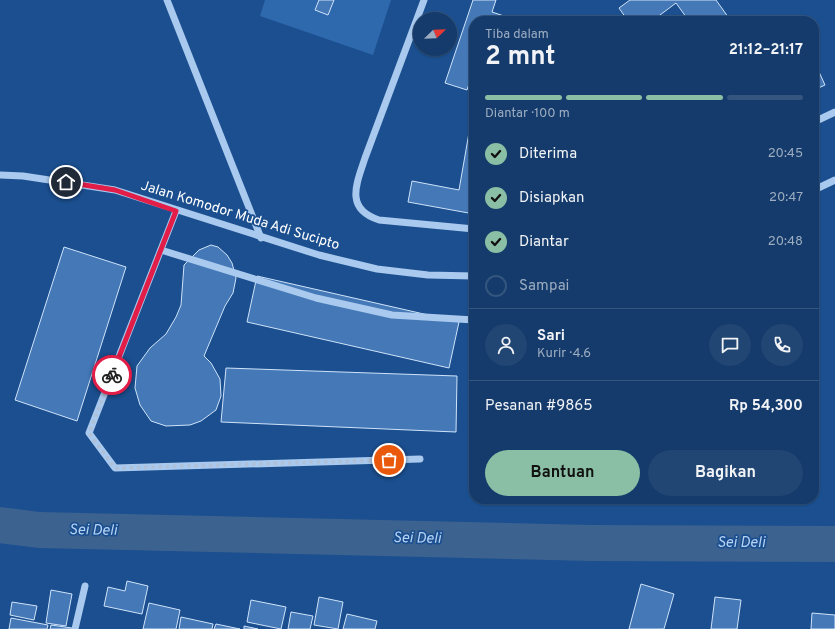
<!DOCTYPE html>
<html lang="id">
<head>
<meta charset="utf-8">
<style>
  :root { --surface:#143b6b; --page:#214673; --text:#f1f3f6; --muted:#9dadc1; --line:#33557e; --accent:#8abfa5 }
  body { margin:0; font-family:Overpass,sans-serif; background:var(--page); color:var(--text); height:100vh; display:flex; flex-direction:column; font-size:15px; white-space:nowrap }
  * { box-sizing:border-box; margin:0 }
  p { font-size:13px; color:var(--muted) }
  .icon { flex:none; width:22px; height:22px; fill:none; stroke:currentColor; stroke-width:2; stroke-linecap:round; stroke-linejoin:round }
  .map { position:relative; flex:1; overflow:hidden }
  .panel { position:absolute; left:469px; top:16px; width:350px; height:488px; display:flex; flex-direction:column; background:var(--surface); border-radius:16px; box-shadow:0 1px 3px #0004,0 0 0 1px var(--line) }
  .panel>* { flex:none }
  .needle { width:26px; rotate:67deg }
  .controls { position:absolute; left:413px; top:12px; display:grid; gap:8px }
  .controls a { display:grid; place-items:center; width:44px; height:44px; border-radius:50%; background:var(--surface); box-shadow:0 1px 3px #0004,0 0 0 1px var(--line); font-size:20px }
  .pin { position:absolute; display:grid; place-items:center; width:34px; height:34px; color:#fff; margin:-17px; border:2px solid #fff; border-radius:50%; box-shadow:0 1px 4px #0007 }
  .courier { position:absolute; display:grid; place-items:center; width:40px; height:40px; margin:-20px; border:3px solid #e11d48; border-radius:50%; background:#fff; color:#222; box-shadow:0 1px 5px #0007 }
  .head em { font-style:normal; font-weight:700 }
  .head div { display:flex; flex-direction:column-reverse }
  .head { display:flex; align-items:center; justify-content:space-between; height:68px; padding:0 16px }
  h1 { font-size:26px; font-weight:700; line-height:30px }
  .bar { display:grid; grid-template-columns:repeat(4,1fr); gap:6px 4px; align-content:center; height:48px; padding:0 16px }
  .bar i { height:5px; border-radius:3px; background:var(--line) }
  .bar .current { background:var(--accent) }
  .bar p { grid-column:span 4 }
  .line { display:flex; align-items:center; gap:10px; padding:0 16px; border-top:1px solid var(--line) }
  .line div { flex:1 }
  .round { display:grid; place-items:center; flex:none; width:42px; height:42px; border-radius:21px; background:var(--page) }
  ol { padding:0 16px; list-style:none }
  li { display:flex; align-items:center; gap:12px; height:44px }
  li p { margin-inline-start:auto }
  li .icon { padding:4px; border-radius:50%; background:var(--accent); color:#111; stroke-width:4 }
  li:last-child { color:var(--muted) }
  li i { width:22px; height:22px; border:2px solid var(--line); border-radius:50% }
  .action { display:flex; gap:8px; margin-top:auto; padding:8px 16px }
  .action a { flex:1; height:46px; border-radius:24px; background:var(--accent); color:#111; font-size:16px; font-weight:700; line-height:46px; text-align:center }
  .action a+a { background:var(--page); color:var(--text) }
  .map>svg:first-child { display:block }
</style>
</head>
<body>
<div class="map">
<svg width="835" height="629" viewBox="0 0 835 629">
  <rect width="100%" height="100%" fill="#1b4f8f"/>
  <polygon fill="#2e69ad" points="265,0 391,0 373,55 260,16"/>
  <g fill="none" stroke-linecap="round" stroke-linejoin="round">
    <polyline stroke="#3c6290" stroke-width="36" points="0,525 39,530 591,543 835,544"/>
  </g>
  <g fill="#4478b7" stroke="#cfe3fa">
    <polygon points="319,0 334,0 328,15 315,10"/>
    <polygon points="473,0 496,0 492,12 519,21 474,21 474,68 467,90 445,83"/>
    <polygon points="630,0 716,0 731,21 689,21 676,3 652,21 628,21 619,8"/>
    <polygon points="814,61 825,85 814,90"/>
    <polygon points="474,104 474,214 408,202 412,181 459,190"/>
    <polygon points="211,245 218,247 227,255 232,263 236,278 233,293 225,306 204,356 211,363 220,379 221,396 216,410 201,421 190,425 166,426 151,421 140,405 135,388 137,366 150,348 166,334 176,317 181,305 184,265 199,250"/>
    <polygon points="64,247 126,267 77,421 15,400"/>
    <polygon points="257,276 459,322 449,368 247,322"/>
    <polygon points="226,368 457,376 456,432 221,422"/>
    <polygon points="127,581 148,586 142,614 104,606 108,587 125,591"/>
    <polygon points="641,584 674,594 664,629 629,629"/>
    <polygon points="51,590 72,594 66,626 46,623"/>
    <polygon points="319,597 343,602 338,629 314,625"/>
    <polygon points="715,597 741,600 737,629 711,629"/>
    <polygon points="251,600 286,607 281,629 247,622"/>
    <polygon points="12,602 37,606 34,620 10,615"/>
    <polygon points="149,603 180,610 176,629 143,629"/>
    <polygon points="291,612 313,616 310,629 288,629"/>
    <polygon points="812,613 835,615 835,629 811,629"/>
    <polygon points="347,614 377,621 375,629 343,629"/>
    <polygon points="181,617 213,624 212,629 179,629"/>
    <polygon points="11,618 48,625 47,629 9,629"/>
    <polygon points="216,624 240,629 214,629"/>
    <polygon points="51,625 72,628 72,629 50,629"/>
    <polygon points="244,626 258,629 244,629"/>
  </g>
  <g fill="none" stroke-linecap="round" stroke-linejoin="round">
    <g stroke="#a9c9ee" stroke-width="7">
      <polyline points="167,0 261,238"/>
      <path d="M424 0 365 158C356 185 345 209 379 220L474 229"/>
      <polyline points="814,122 835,112"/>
      <polyline points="0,175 23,176 115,190 319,255 377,269 428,275 474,276"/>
      <polyline points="814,190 835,180"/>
      <polyline points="176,211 89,433 115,468 420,459"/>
      <polyline points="161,250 316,298 392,315 474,320"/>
      <polyline points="75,629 85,586"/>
    </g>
  </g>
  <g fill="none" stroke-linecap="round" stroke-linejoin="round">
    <polyline stroke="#afc1d8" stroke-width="4" stroke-dasharray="0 7.2" points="112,375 89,433 115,468 389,460"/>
    <polyline stroke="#e11d48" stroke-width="5" points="66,182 115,190 176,211 112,375"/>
  </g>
  <g text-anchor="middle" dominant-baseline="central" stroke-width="3.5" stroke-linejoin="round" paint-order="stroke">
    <g font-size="14" fill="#fff" stroke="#1b4f8f">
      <text transform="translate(240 216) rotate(17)">Jalan Komodor Muda Adi Sucipto</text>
    </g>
    <g font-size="15" font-style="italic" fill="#b5d3f5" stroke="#1b4f8f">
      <text transform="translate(93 531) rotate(1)">Sei Deli</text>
      <text transform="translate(417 539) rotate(1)">Sei Deli</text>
      <text x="741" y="543">Sei Deli</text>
    </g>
  </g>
</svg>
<div class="controls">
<a><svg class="needle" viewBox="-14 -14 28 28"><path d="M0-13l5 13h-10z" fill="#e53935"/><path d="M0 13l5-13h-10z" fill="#9dadc1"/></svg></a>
</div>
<div class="pin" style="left:389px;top:460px;background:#ea580c"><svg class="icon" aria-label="bag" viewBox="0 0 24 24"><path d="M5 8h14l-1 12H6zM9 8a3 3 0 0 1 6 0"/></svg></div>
<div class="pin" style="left:66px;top:182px;background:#1f2937"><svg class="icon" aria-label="home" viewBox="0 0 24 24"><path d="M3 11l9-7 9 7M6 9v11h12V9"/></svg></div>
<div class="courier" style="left:112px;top:375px"><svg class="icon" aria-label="bike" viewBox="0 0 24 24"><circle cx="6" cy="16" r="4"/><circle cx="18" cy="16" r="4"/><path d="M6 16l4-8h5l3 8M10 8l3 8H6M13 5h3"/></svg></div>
<section class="panel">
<div class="head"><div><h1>2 mnt</h1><p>Tiba dalam</p></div><em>21:12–21:17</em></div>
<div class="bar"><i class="current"></i><i class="current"></i><i class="current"></i><i></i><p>Diantar · 100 m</p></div>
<ol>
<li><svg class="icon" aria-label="check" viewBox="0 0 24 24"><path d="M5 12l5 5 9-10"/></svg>Diterima<p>20:45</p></li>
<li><svg class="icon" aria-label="check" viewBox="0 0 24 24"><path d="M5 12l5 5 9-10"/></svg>Disiapkan<p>20:47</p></li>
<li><svg class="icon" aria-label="check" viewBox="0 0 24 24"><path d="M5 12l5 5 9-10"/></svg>Diantar<p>20:48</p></li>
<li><i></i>Sampai</li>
</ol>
<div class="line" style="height:72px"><a class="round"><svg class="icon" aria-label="person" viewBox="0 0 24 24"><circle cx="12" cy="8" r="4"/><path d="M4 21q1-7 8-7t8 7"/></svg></a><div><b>Sari</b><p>Kurir · 4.6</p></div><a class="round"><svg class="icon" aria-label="chat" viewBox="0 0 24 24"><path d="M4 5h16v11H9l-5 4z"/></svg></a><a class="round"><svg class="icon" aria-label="phone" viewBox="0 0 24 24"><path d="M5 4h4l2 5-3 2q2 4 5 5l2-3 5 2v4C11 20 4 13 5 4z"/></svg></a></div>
<div class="line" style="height:52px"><div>Pesanan #9865</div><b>Rp 54,300</b></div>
<div class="action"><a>Bantuan</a><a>Bagikan</a></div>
</section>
</div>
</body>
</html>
